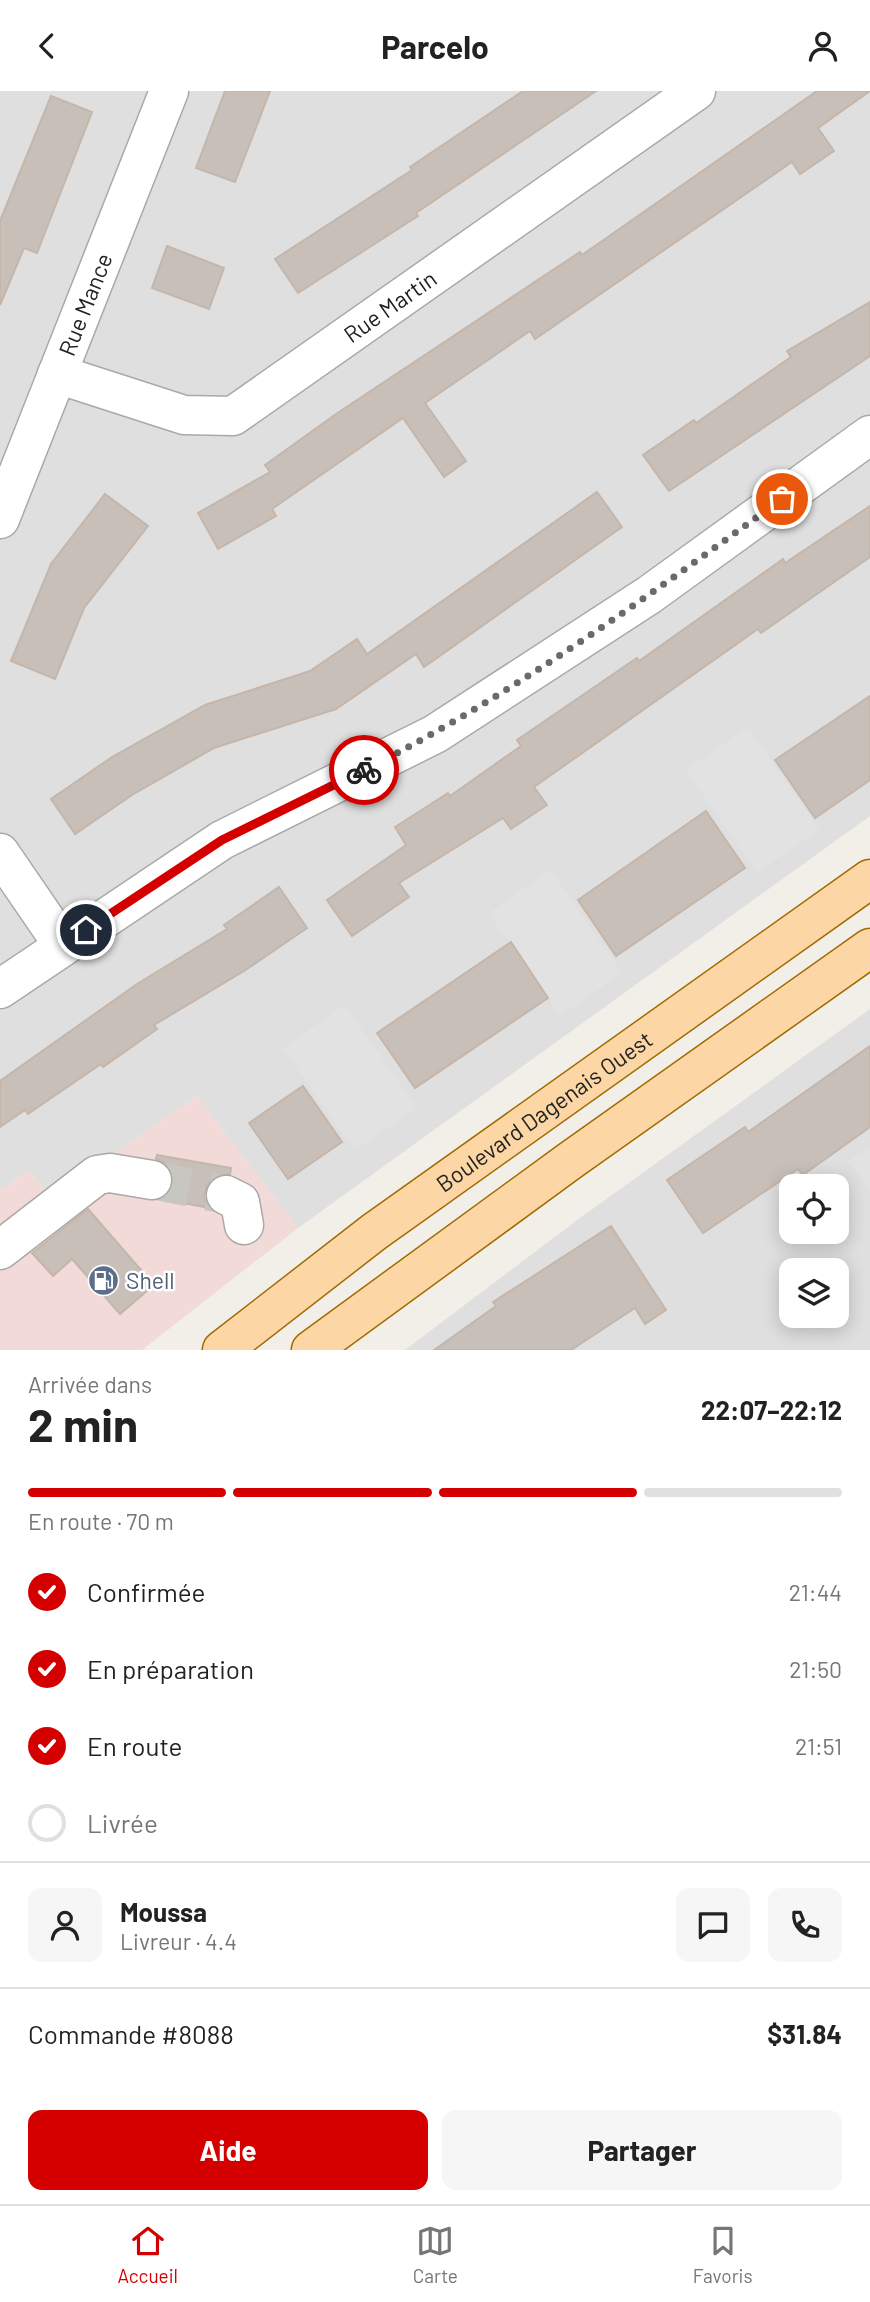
<!DOCTYPE html>
<html lang="fr">
<head>
<meta charset="utf-8">
<style>
  :root { --surface:#fff; --page:#f6f6f6; --text:#222; --muted:#767676; --line:#e0e0e0; --accent:#d40000 }
  body { margin:0; font-family:Barlow,sans-serif; background:var(--page); color:var(--text); height:100vh; display:flex; flex-direction:column; font-size:26px; white-space:nowrap }
  * { box-sizing:border-box; margin:0 }
  p { font-size:23px; color:var(--muted) }
  .icon { flex:none; width:38px; height:38px; fill:none; stroke:currentColor; stroke-width:2; stroke-linecap:round; stroke-linejoin:round }
  .map { position:relative; height:1259px; overflow:hidden }
  .panel { display:flex; flex-direction:column; background:var(--surface); flex:1 }
  .panel>* { flex:none }
  .tools { position:absolute; left:779px; top:1083px; display:grid; gap:14px }
  .tools a { display:grid; place-items:center; width:70px; height:70px; border-radius:14px; background:var(--surface); box-shadow:0 4px 18px #0003; font-size:35px }
  .pin { position:absolute; display:grid; place-items:center; width:60px; height:60px; color:#fff; margin:-30px; border:4px solid #fff; border-radius:50%; box-shadow:0 2px 7px #0007 }
  .courier { position:absolute; display:grid; place-items:center; width:70px; height:70px; margin:-35px; border:5px solid #d40000; border-radius:50%; background:#fff; color:#222; box-shadow:0 2px 9px #0007 }
  .headline em { font-style:normal; font-weight:700 }
  .headline div { display:flex; flex-direction:column-reverse }
  .headline { display:flex; align-items:center; justify-content:space-between; height:119px; padding:0 28px }
  h1 { font-size:46px; font-weight:700; line-height:52px }
  .bar { display:grid; grid-template-columns:repeat(4,1fr); gap:10px 7px; align-content:center; height:84px; padding:0 28px }
  .bar i { height:9px; border-radius:5px; background:var(--line) }
  .bar .on { background:var(--accent) }
  .bar p { grid-column:span 4 }
  .line { display:flex; align-items:center; gap:18px; padding:0 28px; border-top:2px solid var(--line) }
  .line div { flex:1 }
  .round { display:grid; place-items:center; flex:none; width:74px; height:74px; border-radius:14px; background:var(--page) }
  ol { padding:0 28px; list-style:none }
  li { display:flex; align-items:center; gap:21px; height:77px }
  li p { margin-inline-start:auto }
  li .icon { padding:7px; border-radius:50%; background:var(--accent); color:#fff; stroke-width:4 }
  li:last-child { color:var(--muted) }
  li i { width:38px; height:38px; border:4px solid var(--line); border-radius:50% }
  .primary-button { display:flex; gap:14px; margin-top:auto; padding:14px 28px }
  .primary-button a { flex:1; height:80px; border-radius:14px; background:var(--accent); color:#fff; font-size:28px; font-weight:700; line-height:80px; text-align:center }
  .primary-button a+a { background:var(--page); color:var(--text) }
  header { display:flex; justify-content:space-between; align-items:center; height:91px; padding:0 28px; background:var(--surface); font-size:32px; font-weight:700 }
  .tabs { display:flex; justify-content:space-around; align-items:center; height:98px; border-top:2px solid var(--line); background:var(--surface); font-size:19px; color:var(--muted) }
  .tabs a { display:grid; justify-items:center; gap:4px }
  .tabs .on { color:var(--accent) }
  .map>svg:first-child { display:block }
</style>
</head>
<body>
<header><svg class="icon" aria-label="back" viewBox="0 0 24 24"><path d="M15 5l-7 7 7 7"/></svg>Parcelo<svg class="icon" aria-label="person" viewBox="0 0 24 24"><circle cx="12" cy="8" r="4"/><path d="M4 21q1-7 8-7t8 7"/></svg></header>
<div class="map">
<svg width="870" height="1259" viewBox="0 0 870 1259">
  <rect width="100%" height="100%" fill="#f2efe9"/>
  <g fill="#e0dfdf" fill-rule="evenodd">
    <polygon points="0,0 870,0 870,725 298,1137 197,1005 51,1106 28,1079 0,1100"/>
    <path d="M870 918V1259H405L580 1127ZM791 1096H836V1141H791ZM791 1180H836V1225H791Z"/>
  </g>
  <polygon fill="#f2dad9" points="197,1005 298,1137 142,1259 0,1259 0,1100 28,1079 51,1106"/>
  <g fill="#e2e2e2">
    <polygon points="748,636 819,739 757,782 686,679"/>
    <polygon points="551,779 622,882 560,925 489,822"/>
    <polygon points="345,914 417,1017 354,1060 283,957"/>
    <polygon points="870,1055 870,1101 848,1070"/>
  </g>
  <g fill="#c7bfb8" stroke="#c4b6ab" stroke-width="2">
    <polygon points="225,0 270,0 235,91 196,77"/>
    <polygon points="523,0 596,0 416,122 418,125 298,202 275,168 412,79 410,76"/>
    <polygon points="817,0 870,0 818,37 834,60 800,83 792,71 535,248 530,240 425,312 466,370 444,386 403,327 272,418 276,425 218,458 198,422 270,381 265,374 336,323 580,161 582,164"/>
    <polygon points="51,5 92,21 37,162 24,157 0,214 0,130"/>
    <polygon points="167,155 224,177 209,218 152,197"/>
    <polygon points="870,211 870,265 669,400 643,364 694,329 696,332 791,266 787,260"/>
    <polygon points="597,401 622,436 424,576 416,563 336,618 214,657 132,704 75,743 51,708 112,666 205,614 310,580 357,548 367,563"/>
    <polygon points="105,403 148,435 84,517 55,588 11,570 51,473"/>
    <polygon points="870,415 870,466 761,542 758,538 534,696 547,714 511,738 503,727 399,792 409,806 352,845 327,809 406,754 395,736 448,702 450,705 521,655 517,649 637,567 639,570 783,468 785,472"/>
    <polygon points="870,605 870,689 815,727 775,669"/>
    <polygon points="706,720 745,777 616,865 578,809"/>
    <polygon points="279,796 307,837 244,880 154,934 157,938 103,976 101,973 28,1023 25,1019 0,1036 0,990 137,893 227,838 224,834"/>
    <polygon points="511,851 548,907 415,997 377,942"/>
    <polygon points="870,955 870,1036 803,1084 798,1078 703,1142 667,1089 745,1036 748,1041"/>
    <polygon points="303,995 342,1051 288,1088 249,1032"/>
    <polygon points="157,1064 231,1077 230,1083 215,1085 207,1094 204,1106 209,1117 162,1108 173,1093 173,1082 166,1073 156,1068"/>
    <polygon points="88,1118 154,1194 120,1223 72,1168 53,1185 32,1162"/>
    <polygon points="611,1135 666,1219 645,1233 635,1217 571,1259 434,1259 496,1215 493,1211"/>
  </g>
  <g fill="none" stroke-linecap="round" stroke-linejoin="round">
    <polyline stroke="#c8c6c1" stroke-width="38" stroke-dasharray="38 19" stroke-linecap="butt" points="152,1089 226,1104"/>
    <defs>
      <g id="minor">
        <path id="s1" d="M57 283 184 324 233 325 696 0"/>
        <path id="s2" d="M0 428 169 0"/>
        <polyline points="0,762 63,854"/>
        <polyline points="0,898 222,749 435,643 649,504 870,344"/>
        <polyline points="226,1104 240,1111 244,1134"/>
        <polyline points="0,1159 97,1084 110,1082 152,1089"/>
      </g>
      <g id="major">
        <path id="s3" d="M222 1259 374 1141 870 788"/>
        <polyline points="311,1259 571,1069 870,857"/>
      </g>
    </defs>
    <use href="#minor" stroke="#a9a9a9" stroke-width="41"/>
    <use href="#major" stroke="#a06b00" stroke-width="41"/>
    <use href="#minor" stroke="#fff" stroke-width="38"/>
    <use href="#major" stroke="#fcd6a4" stroke-width="38"/>
  </g>
  <g fill="none" stroke-linecap="round" stroke-linejoin="round">
    <path stroke="#6b6a68" stroke-width="7" stroke-dasharray="0 12.6" d="M364 679C512 605 648 505 782 408"/>
    <polyline stroke="#d40000" stroke-width="9" points="86,839 222,749 364,679"/>
  </g>
  <defs>
    <symbol id="fuel-disc" viewBox="-11 -11 22 22"><circle r="9.5" fill="#5c6f8a" stroke="#fff"/><path d="M-5.5-6h7V0h2V4h1.3V-2.5L3-4.5l.8-.8L6-3V5H2.5V1h-1V6h-7ZM-4.2-4.7v3.2H.2V-4.7Z" fill="#fff"/></symbol>
  </defs>
  <g fill-rule="evenodd">
    <use href="#fuel-disc" x="86" y="1172" width="35" height="35"/>
  </g>
  <g text-anchor="middle" dominant-baseline="central" stroke-width="5" stroke-linejoin="round" paint-order="stroke">
    <g font-size="23" fill="#222" stroke="#fff">
      <text stroke="none"><textPath href="#s2" startOffset="231">Rue Mance</textPath></text>
      <text stroke="none"><textPath href="#s1" startOffset="374">Rue Martin</textPath></text>
      <text stroke="none"><textPath href="#s3" startOffset="401">Boulevard Dagenais Ouest</textPath></text>
    </g>
    <g font-size="23" fill="#4e5e75" stroke="#fff" text-anchor="start">
      <text x="126" y="1189">Shell</text>
    </g>
  </g>
</svg>
<div class="tools">
<a><svg class="icon" aria-label="locate" viewBox="0 0 24 24"><circle cx="12" cy="12" r="6"/><path d="M12 2v4M12 18v4M2 12h4M18 12h4"/></svg></a>
<a><svg class="icon" aria-label="layers" viewBox="0 0 24 24"><path d="M12 4l9 5-9 5-9-5zM3 14l9 5 9-5"/></svg></a>
</div>
<div class="pin" style="left:782px;top:408px;background:#ea580c"><svg class="icon" aria-label="bag" viewBox="0 0 24 24"><path d="M5 8h14l-1 12H6zM9 8a3 3 0 0 1 6 0"/></svg></div>
<div class="pin" style="left:86px;top:839px;background:#1f2937"><svg class="icon" aria-label="home" viewBox="0 0 24 24"><path d="M3 11l9-7 9 7M6 9v11h12V9"/></svg></div>
<div class="courier" style="left:364px;top:679px"><svg class="icon" aria-label="bike" viewBox="0 0 24 24"><circle cx="6" cy="16" r="4"/><circle cx="18" cy="16" r="4"/><path d="M6 16l4-8h5l3 8M10 8l3 8H6M13 5h3"/></svg></div>
</div>
<section class="panel">
<div class="headline"><div><h1>2 min</h1><p>Arrivée dans</p></div><em>22:07–22:12</em></div>
<div class="bar"><i class="on"></i><i class="on"></i><i class="on"></i><i></i><p>En route · 70 m</p></div>
<ol>
<li><svg class="icon" aria-label="check" viewBox="0 0 24 24"><path d="M5 12l5 5 9-10"/></svg>Confirmée<p>21:44</p></li>
<li><svg class="icon" aria-label="check" viewBox="0 0 24 24"><path d="M5 12l5 5 9-10"/></svg>En préparation<p>21:50</p></li>
<li><svg class="icon" aria-label="check" viewBox="0 0 24 24"><path d="M5 12l5 5 9-10"/></svg>En route<p>21:51</p></li>
<li><i></i>Livrée</li>
</ol>
<div class="line" style="height:126px"><a class="round"><svg class="icon" aria-label="person" viewBox="0 0 24 24"><circle cx="12" cy="8" r="4"/><path d="M4 21q1-7 8-7t8 7"/></svg></a><div><b>Moussa</b><p>Livreur · 4.4</p></div><a class="round"><svg class="icon" aria-label="chat" viewBox="0 0 24 24"><path d="M4 5h16v11H9l-5 4z"/></svg></a><a class="round"><svg class="icon" aria-label="phone" viewBox="0 0 24 24"><path d="M5 4h4l2 5-3 2q2 4 5 5l2-3 5 2v4C11 20 4 13 5 4z"/></svg></a></div>
<div class="line" style="height:91px"><div>Commande #8088</div><b>$31.84</b></div>
<div class="primary-button"><a>Aide</a><a>Partager</a></div>
</section>
<nav class="tabs">
<a class="on"><svg class="icon" aria-label="home" viewBox="0 0 24 24"><path d="M3 11l9-7 9 7M6 9v11h12V9"/></svg>Accueil</a>
<a><svg class="icon" aria-label="map" viewBox="0 0 24 24"><path d="M3 6l6-2 6 2 6-2v14l-6 2-6-2-6 2zM9 4v14M15 6v14"/></svg>Carte</a>
<a><svg class="icon" aria-label="saved" viewBox="0 0 24 24"><path d="M7 4h10v16l-5-4-5 4z"/></svg>Favoris</a>
</nav>
</body>
</html>
